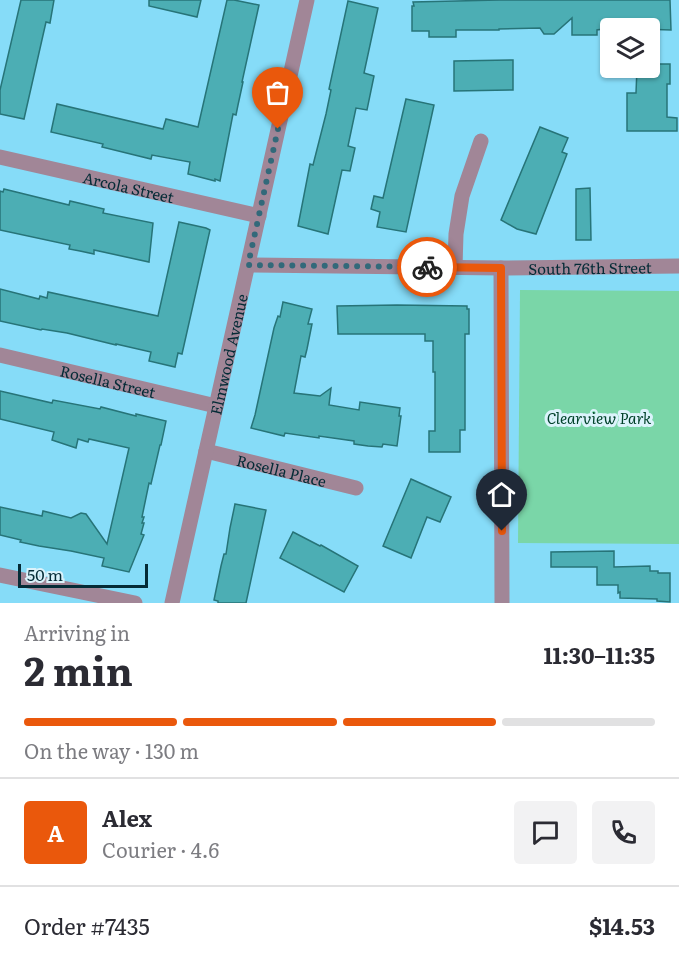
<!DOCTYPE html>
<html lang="en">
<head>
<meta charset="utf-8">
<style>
  :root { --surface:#fff; --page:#f2f2f3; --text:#2b2b33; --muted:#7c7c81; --line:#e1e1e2; --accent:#ea580c }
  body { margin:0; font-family:Literata,serif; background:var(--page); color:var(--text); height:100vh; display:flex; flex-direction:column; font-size:22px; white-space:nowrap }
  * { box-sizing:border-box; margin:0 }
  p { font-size:20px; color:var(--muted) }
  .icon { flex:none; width:33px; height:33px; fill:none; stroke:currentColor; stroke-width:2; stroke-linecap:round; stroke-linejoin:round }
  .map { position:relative; height:603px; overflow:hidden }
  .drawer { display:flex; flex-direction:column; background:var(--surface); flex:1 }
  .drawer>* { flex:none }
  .tools { position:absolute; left:600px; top:18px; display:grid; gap:12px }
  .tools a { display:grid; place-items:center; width:60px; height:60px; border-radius:6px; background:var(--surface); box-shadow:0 2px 4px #0004; font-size:30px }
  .scale { position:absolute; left:18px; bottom:15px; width:130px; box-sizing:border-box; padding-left:6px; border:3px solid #042b36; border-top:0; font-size:16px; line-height:21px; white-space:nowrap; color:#042b36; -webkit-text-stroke:4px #dbf3fb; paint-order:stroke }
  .pin { position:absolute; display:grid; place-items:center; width:51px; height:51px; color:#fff; margin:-62px -26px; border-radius:50% 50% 50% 0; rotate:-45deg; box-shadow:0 0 6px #0007 }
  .pin .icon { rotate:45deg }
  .courier { position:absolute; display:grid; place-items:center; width:60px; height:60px; margin:-30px; border:4px solid #ea580c; border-radius:50%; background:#fff; color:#222; box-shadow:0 2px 8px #0007 }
  .head em { font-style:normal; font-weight:700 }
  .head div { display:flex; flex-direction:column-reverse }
  .head { display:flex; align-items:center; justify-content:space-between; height:102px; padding:0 24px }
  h1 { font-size:39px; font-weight:700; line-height:45px }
  .bar { display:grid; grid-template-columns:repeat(4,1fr); gap:9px 6px; align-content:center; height:72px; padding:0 24px }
  .bar i { height:8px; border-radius:4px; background:var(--line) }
  .bar .selected { background:var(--accent) }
  .bar p { grid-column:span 4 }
  .line { display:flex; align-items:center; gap:15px; padding:0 24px; border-top:2px solid var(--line) }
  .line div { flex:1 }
  .round { display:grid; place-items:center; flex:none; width:63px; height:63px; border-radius:6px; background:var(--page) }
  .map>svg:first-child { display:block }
</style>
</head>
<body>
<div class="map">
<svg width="679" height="603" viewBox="0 0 679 603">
  <rect width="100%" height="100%" fill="#86dcf8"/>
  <polygon fill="#7ad6a8" points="520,290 679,291 679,544 518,543"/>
  <g fill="#4caeb4" stroke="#277478" stroke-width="1.5">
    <polygon points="21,0 54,0 50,23 46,22 24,119 0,114 0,90"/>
    <polygon points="149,0 201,0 197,17 149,6"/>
    <polygon points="227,0 234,0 259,5 242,82 243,82 238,105 236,115 233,114 220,181 215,179 215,181 188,174 190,162 152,155 151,159 102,147 103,144 51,132 57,104 163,129 166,119 198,127"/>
    <polygon points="499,0 670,0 671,30 610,28 597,30 597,35 572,35 572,18 554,34 544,34 540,28 499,29 499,30 456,30 456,37 429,37 429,31 412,31 412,6 414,6 413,2"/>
    <polygon points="348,1 378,8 364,73 374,76 367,110 356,108 348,146 355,148 350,171 342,170 328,234 298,226 310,164 313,165 326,114 331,90 329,89"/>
    <polygon points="513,60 513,90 454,91 454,61"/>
    <polygon points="650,64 670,64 670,84 667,84 667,117 677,118 677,131 627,131 627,93 636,93 637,68 650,68"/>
    <polygon points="406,99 434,105 406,232 377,227 380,212 371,209 374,196 383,198"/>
    <polygon points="540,127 568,138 562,152 567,154 536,234 517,229 501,220"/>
    <polygon points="590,188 591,240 576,240 576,189"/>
    <polygon points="4,189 69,205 70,201 104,209 103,213 153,223 149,262 94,250 94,254 80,251 69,249 70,245 0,230 0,191 3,192"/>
    <polygon points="179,222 206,228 210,230 182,354 178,353 175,367 149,361 151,352 116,344 116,345 67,333 42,329 41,330 0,321 0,289 39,299 40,296 47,298 48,292 158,316"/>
    <polygon points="283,302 312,309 308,324 312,324 307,349 305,357 301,356 294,393 320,396 331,388 329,405 359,410 360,402 400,408 399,416 401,416 397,446 383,444 382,447 368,446 354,444 354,441 319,436 319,438 285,433 284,436 251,428 255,415 274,328 278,316 280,317"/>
    <polygon points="397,305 467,306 467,309 469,309 469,334 465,334 465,430 460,430 460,452 429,452 429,431 435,431 435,372 433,372 433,341 425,341 425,334 338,334 337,306"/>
    <polygon points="0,391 52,403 53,400 100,409 101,407 136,416 136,414 166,421 161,445 160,445 151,484 149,483 142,517 144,517 142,523 144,523 141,534 144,535 129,572 102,566 104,558 71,551 39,546 20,542 21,540 0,535 0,507 42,516 43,511 71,518 81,513 86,514 107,544 129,448 89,439 88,442 78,439 76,448 52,440 54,432 0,419"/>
    <polygon points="411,479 451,497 440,522 427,517 411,558 383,546"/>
    <polygon points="235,504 266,510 246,603 218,603 218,601 214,600 221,566 224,554 226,554 230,528"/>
    <polygon points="293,532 320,546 321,545 358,566 344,592 280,558"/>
    <polygon points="614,551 614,567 650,566 650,571 658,571 658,573 670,573 670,602 657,601 657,599 620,598 620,592 618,593 618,585 597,585 597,567 551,567 551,552"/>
  </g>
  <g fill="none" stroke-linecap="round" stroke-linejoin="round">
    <g stroke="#a18697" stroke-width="15">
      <path id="s1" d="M0 157 259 216"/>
      <path id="s2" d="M248 265 501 268 679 266"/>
      <polyline points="455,267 456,234 462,196 481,141"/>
      <polyline points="501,268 502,603"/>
      <path id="s3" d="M0 355 216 406"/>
      <path id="s4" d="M206 451 356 488"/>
      <polyline points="0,575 135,603"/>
      <path id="s5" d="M172 603 307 0"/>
    </g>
  </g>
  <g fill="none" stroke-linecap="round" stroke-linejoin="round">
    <polyline stroke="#32697a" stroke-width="6" stroke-dasharray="0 10.8" points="278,129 248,265 427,267"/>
    <polyline stroke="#ea580c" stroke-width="8" points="427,267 501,268 502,531"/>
  </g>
  <g text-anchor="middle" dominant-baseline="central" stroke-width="6" stroke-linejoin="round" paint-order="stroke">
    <g font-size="15" fill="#042b36" stroke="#dbf3fb">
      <text stroke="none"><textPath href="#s1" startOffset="132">Arcola Street</textPath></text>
      <text stroke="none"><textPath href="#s2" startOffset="342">South 76th Street</textPath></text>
      <text stroke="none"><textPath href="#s5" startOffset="255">Elmwood Avenue</textPath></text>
      <text stroke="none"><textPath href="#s3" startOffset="111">Rosella Street</textPath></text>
      <text stroke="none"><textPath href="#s4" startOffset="78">Rosella Place</textPath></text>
    </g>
    <g font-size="15" font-style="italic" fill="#01422a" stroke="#dbf3fb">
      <text x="599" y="417">Clearview Park</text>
    </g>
  </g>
</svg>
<div class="tools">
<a><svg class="icon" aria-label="layers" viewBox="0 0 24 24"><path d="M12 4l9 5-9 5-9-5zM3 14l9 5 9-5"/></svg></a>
</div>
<div class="scale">50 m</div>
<div class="pin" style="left:278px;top:129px;background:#ea580c"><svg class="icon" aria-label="bag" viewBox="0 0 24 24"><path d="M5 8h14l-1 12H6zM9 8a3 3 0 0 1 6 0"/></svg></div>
<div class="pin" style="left:502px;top:531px;background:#1f2937"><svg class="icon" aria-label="home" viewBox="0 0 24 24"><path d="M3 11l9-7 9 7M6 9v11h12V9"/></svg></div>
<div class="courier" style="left:427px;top:267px"><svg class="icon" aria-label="bike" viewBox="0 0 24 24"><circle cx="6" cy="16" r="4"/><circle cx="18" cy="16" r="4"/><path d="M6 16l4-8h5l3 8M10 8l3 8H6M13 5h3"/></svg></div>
</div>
<section class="drawer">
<div class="head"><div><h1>2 min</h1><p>Arriving in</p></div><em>11:30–11:35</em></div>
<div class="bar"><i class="selected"></i><i class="selected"></i><i class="selected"></i><i></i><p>On the way · 130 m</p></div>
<div class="line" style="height:108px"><b class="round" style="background:var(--accent);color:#fff">A</b><div><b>Alex</b><p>Courier · 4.6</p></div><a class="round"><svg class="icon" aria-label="chat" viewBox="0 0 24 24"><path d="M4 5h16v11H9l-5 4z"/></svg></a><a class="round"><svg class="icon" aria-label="phone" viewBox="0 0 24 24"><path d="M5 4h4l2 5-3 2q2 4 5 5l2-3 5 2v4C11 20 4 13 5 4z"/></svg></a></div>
<div class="line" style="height:78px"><div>Order #7435</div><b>$14.53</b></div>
</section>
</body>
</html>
